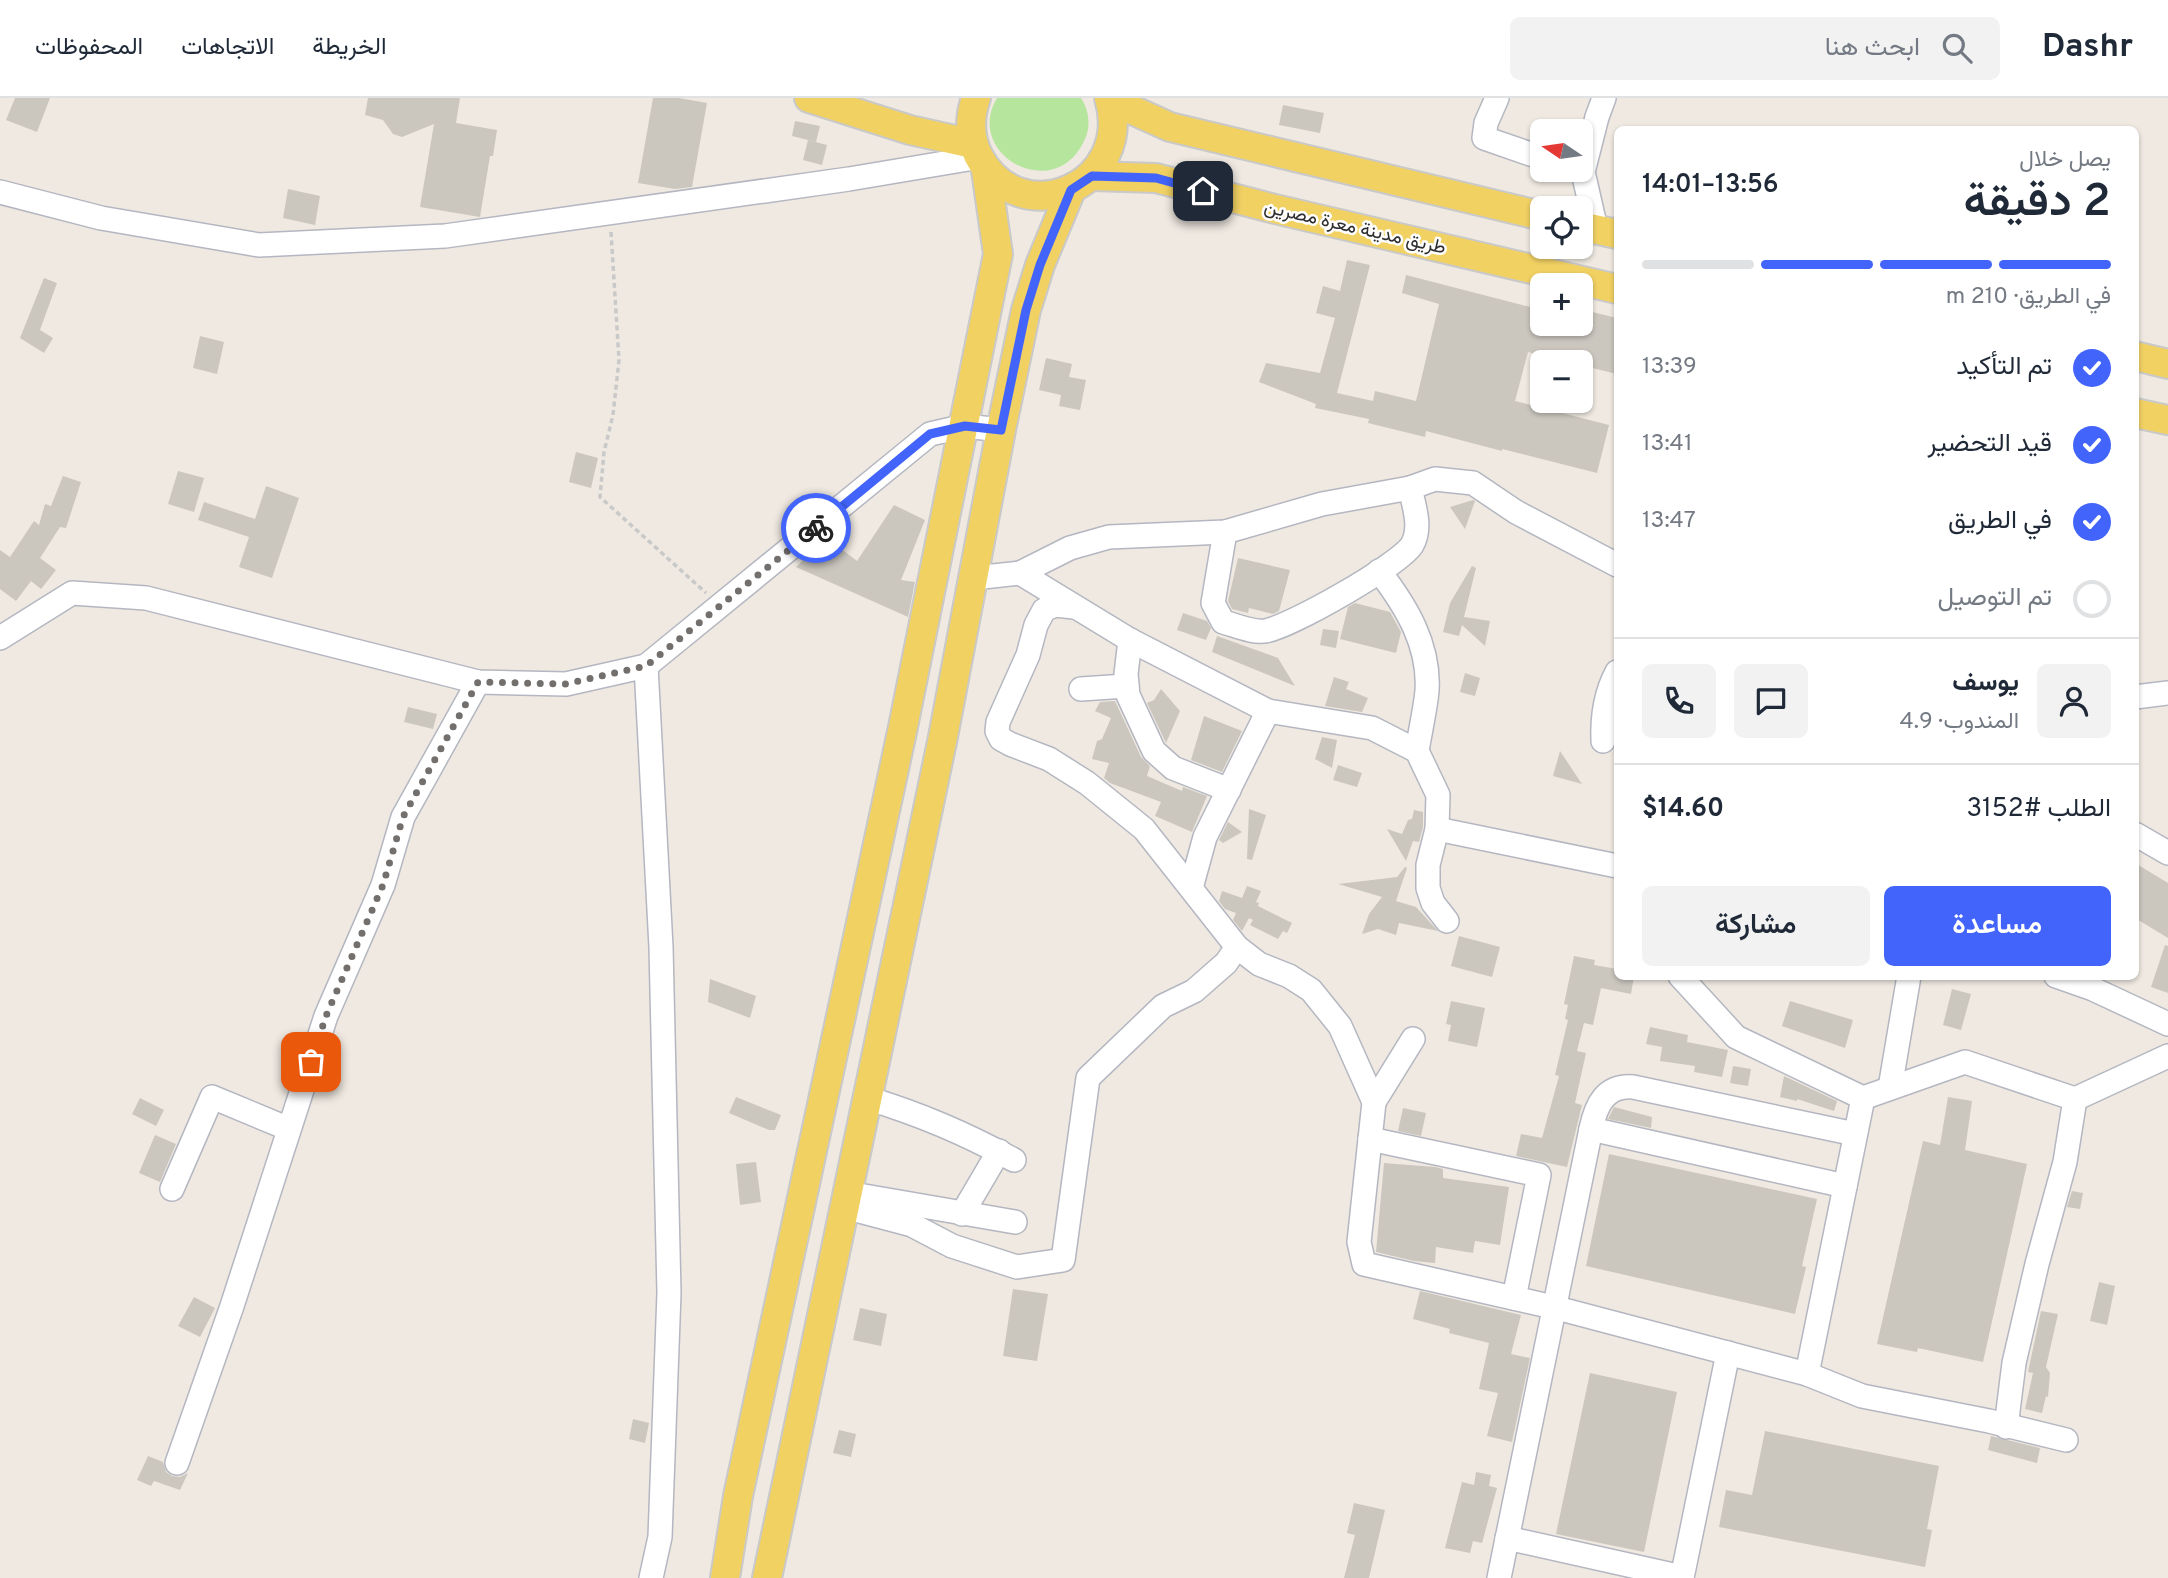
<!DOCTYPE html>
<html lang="ar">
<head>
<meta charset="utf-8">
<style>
  :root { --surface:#fff; --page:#f2f2f3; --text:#1f2937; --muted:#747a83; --line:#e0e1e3; --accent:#4264fb }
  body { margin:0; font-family:Overpass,Vazirmatn,sans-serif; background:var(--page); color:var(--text); direction:rtl; height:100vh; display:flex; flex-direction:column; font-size:26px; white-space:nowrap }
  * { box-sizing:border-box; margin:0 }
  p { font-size:23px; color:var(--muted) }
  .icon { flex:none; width:38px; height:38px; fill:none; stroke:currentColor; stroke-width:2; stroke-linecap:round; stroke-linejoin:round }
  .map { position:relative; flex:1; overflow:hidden; direction:ltr }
  .panel { position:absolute; left:1614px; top:28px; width:525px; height:854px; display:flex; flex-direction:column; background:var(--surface); border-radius:10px; box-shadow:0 2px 5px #0004; direction:rtl }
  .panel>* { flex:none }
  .needle { width:46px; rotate:283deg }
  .controls { position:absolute; left:1530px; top:21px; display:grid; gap:14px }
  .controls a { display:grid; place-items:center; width:63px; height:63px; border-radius:10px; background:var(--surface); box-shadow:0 2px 5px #0004; font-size:35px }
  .pin { position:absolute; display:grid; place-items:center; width:60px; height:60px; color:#fff; margin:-30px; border-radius:14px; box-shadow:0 4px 10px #0006 }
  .courier { position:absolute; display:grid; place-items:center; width:70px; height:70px; margin:-35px; border:5px solid #4264fb; border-radius:50%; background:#fff; color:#222; box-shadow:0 2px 9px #0007 }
  .summary em { font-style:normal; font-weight:600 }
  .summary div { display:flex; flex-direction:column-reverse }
  .summary { display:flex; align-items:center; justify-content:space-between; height:119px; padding:0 28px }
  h1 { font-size:46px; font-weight:600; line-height:52px }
  .bar { display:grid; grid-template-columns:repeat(4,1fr); gap:10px 7px; align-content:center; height:84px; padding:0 28px }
  .bar i { height:9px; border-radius:5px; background:var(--line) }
  .bar .active { background:var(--accent) }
  .bar p { grid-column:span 4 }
  .line { display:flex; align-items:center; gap:18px; padding:0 28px; border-top:2px solid var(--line) }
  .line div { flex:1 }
  .round { display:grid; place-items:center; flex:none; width:74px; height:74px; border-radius:10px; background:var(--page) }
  ol { padding:0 28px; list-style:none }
  li { display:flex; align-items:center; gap:21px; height:77px }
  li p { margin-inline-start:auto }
  li .icon { padding:7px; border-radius:50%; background:var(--accent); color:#fff; stroke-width:4 }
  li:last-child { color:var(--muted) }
  li i { width:38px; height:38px; border:4px solid var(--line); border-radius:50% }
  .primary-button { display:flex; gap:14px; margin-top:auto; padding:14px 28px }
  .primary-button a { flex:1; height:80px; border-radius:10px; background:var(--accent); color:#fff; font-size:28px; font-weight:600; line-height:80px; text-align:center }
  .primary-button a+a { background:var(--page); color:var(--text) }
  header { display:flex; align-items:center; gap:42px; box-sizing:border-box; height:98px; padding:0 35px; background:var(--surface); border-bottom:2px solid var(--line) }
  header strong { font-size:33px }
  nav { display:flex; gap:38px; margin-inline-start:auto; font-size:24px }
  .search { width:490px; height:63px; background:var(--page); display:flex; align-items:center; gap:18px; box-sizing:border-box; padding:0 24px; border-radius:10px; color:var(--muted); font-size:26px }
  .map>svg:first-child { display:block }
</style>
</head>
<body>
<header>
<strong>Dashr</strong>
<div class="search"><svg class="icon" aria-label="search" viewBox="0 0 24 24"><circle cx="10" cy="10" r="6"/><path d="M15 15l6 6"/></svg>ابحث هنا</div>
<nav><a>الخريطة</a><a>الاتجاهات</a><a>المحفوظات</a></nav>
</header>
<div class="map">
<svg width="2168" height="1480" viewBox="0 0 2168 1480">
  <rect width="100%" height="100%" fill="#efe9e1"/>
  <path fill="#b6e59e" d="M997 0H1081C1089 12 1091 28 1085 41 1056 108 963 57 997 0Z"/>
  <g fill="#cbc7bf">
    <polygon points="15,0 50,0 37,34 6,22"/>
    <polygon points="368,0 460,0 456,25 497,32 493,58 490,58 480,119 420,109 434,26 402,39 393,36 383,22 365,17"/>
    <polygon points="653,0 679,0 707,5 692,89 675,91 638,85"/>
    <polygon points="1283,7 1324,15 1320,35 1279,27"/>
    <polygon points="795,23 820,28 816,44 792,38"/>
    <polygon points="808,42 827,47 822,67 803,62"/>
    <polygon points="288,91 320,98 315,127 283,120"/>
    <polygon points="1347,162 1370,167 1337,295 1373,303 1375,293 1416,303 1439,206 1402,195 1406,177 1542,212 1542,226 1580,226 1580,211 1617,220 1617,276 1580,267 1580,264 1569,264 1528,254 1515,303 1609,327 1597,375 1502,351 1502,353 1426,333 1425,339 1368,325 1369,321 1315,310 1316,306 1259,284 1266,265 1320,275 1335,220 1316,215 1323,188 1340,193"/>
    <polygon points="44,180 57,185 40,232 53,240 44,255 20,240"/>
    <polygon points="200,238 224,244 217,276 193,270"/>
    <polygon points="1046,260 1072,266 1069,279 1086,282 1080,312 1059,308 1061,297 1039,292"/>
    <polygon points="576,354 598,360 591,390 569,384"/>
    <polygon points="178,373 204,380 194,414 168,406"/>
    <polygon points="63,378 81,384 66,430 60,429 40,460 56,472 41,491 31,483 16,503 0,491 0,452 10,459 34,423 39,427 45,406 51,408"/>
    <polygon points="266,388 299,400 272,480 239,469 249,439 198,422 204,404 255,421"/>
    <polygon points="1473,402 1475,403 1465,431 1450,409"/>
    <polygon points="894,407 925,422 901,482 915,484 908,519 796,469 827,440 857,463"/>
    <polygon points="1238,460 1290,472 1279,513 1273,516 1249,510 1248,515 1232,511 1228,503"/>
    <polygon points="1472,468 1476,470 1464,519 1490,523 1485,548 1462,527 1459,538 1443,534 1450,505"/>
    <polygon points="1355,505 1390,514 1401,534 1396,555 1340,541 1348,509"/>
    <polygon points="1183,515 1207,523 1211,530 1206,542 1177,532"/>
    <polygon points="1323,531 1339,533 1336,550 1320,547"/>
    <polygon points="1217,538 1278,560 1295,588 1212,554"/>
    <polygon points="1465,575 1480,580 1475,598 1460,594"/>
    <polygon points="1334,579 1349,584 1346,591 1368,600 1362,614 1325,608"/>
    <polygon points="1161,591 1180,613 1166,645 1147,605 1154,602"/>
    <polygon points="1115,603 1141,659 1150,668 1147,678 1182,693 1183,689 1207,698 1192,734 1155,718 1161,704 1110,685 1104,680 1109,665 1092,661 1097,643 1102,641 1111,620 1095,613 1100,604"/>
    <polygon points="408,609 437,616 433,631 404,624"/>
    <polygon points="1204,618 1242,633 1222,674 1191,662"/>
    <polygon points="1322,639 1337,642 1332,670 1315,661"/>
    <polygon points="1560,653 1582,686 1553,678"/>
    <polygon points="1338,667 1362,675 1357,689 1333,682"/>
    <polygon points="1249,711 1266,717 1252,762 1247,761"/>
    <polygon points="1414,712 1423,714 1423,729 1419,744 1413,743 1406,763 1387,731 1402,736 1408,722 1412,721"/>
    <polygon points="1228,724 1242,734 1223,745 1219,742"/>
    <polygon points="2135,765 2168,785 2168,840 2135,820"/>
    <polygon points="1405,769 1407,770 1396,803 1416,809 1438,833 1399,825 1396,837 1378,831 1362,836 1369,816 1382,799 1338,786 1397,779"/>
    <polygon points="1247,788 1261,793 1256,804 1259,805 1258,808 1292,825 1287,835 1283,833 1278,841 1250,827 1253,822 1249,820 1242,833 1233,822 1236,815 1225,811 1219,803 1222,793 1242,800"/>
    <polygon points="1459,838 1500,849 1492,879 1451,868"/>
    <polygon points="2165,847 2168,848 2168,895 2151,889"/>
    <polygon points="1574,858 1595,862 1594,867 1617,871 1617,878 1634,878 1631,896 1601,890 1593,927 1584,925 1577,953 1586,955 1575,1005 1582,1007 1567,1069 1516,1058 1521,1036 1542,1040 1559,978 1555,977 1568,922 1565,921 1568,907 1564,906"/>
    <polygon points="710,881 756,898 750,920 708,904"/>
    <polygon points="1952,891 1971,896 1961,932 1943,927"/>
    <polygon points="1451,903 1485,910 1477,949 1448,943 1451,927 1446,926"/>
    <polygon points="1790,903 1853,922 1845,950 1782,928"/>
    <polygon points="1650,929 1688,937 1687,944 1728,952 1722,979 1694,974 1695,968 1660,963 1662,949 1646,946"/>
    <polygon points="1733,968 1751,971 1748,988 1730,985"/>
    <polygon points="1784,978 1837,1003 1834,1013 1797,1001 1797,1003 1780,999"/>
    <polygon points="736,999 781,1017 775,1032 769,1032 729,1015"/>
    <polygon points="1948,999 1972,1003 1965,1052 2027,1066 1983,1264 1918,1250 1917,1254 1877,1246 1923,1043 1940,1047"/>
    <polygon points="140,1000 164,1012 156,1028 132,1016"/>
    <polygon points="1614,1009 1652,1019 1651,1030 1608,1021"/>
    <polygon points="1403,1010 1426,1015 1421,1038 1398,1033"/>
    <polygon points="155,1037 176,1046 160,1084 139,1075"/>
    <polygon points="1609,1056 1817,1101 1802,1168 1806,1169 1795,1216 1586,1168"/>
    <polygon points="756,1064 761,1104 740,1107 736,1066"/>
    <polygon points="1384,1065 1435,1069 1443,1071 1443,1080 1509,1089 1500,1147 1475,1143 1473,1155 1436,1149 1435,1165 1414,1163 1376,1154"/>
    <polygon points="2072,1093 2083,1095 2080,1111 2067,1109"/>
    <polygon points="2099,1184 2115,1188 2107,1227 2090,1223"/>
    <polygon points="1013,1191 1048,1196 1037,1263 1003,1258"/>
    <polygon points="1420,1193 1521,1217 1511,1256 1530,1260 1512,1344 1487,1338 1498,1295 1479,1291 1489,1245 1449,1235 1450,1231 1413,1221"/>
    <polygon points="194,1199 215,1210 200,1239 178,1228"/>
    <polygon points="860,1210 887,1216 881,1248 853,1242"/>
    <polygon points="2041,1213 2058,1216 2046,1269 2050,1275 2048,1299 2046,1298 2042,1315 2025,1311 2033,1275 2028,1274"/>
    <polygon points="1590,1275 1677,1294 1644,1454 1556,1436"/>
    <polygon points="633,1321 649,1325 645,1345 629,1341"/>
    <polygon points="839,1332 856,1336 851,1359 833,1355"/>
    <polygon points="1765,1333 1939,1368 1927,1431 1932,1432 1925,1469 1719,1429 1726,1392 1752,1397"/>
    <polygon points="1991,1338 2040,1350 2037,1365 1988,1352"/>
    <polygon points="148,1358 163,1364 166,1374 172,1378 180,1379 188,1375 180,1392 154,1383 151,1388 137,1382"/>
    <polygon points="1476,1374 1491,1377 1489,1388 1497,1390 1482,1445 1473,1443 1470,1455 1445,1450 1462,1384 1474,1387"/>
    <polygon points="1354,1405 1385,1412 1369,1480 1344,1480 1355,1437 1347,1435"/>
  </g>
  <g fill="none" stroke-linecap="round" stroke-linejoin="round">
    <defs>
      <g id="minor">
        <polyline points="1497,0 1486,25 1484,40 1542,60"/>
        <polyline points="0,94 101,120 259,147 445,138 849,81 980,59"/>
        <polyline points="1596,131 1583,74 1597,19 1604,0"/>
        <path d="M1225 434 1213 505 1223 524C1235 527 1253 535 1265 533 1290 529 1399 467 1412 447 1422 430 1414 408 1410 390"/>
        <path d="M1379 473C1406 508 1430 547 1427 593 1425 613 1420 634 1417 653"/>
        <polyline points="1020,475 1130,542 1268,613 1372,630 1417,653 1438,697 1437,731 1428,767 1428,790 1433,805 1447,823"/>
        <polyline points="974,480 1020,475 1070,450 1109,439 1225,434 1322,406 1410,390 1435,381 1473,385 1516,414 1617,467"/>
        <polyline points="1074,509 1055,507 1044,512 1036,527 1028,557 998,624 997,633 1001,641 1010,646 1049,661 1087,685 1144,731 1237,849"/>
        <polyline points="0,540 72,495 146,500 478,584 566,586 646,568 930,336 965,328 1001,332"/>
        <polyline points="1130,542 1126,576 1128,597 1154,653 1173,670 1229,692"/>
        <polyline points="646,568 661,849 669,1195 660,1439 651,1480"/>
        <polyline points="1081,591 1126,588"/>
        <polyline points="2135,599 2168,595"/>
        <path d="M1603 643C1602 618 1605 596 1617 574"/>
        <polyline points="1437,731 1617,768"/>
        <polyline points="2135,736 2168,755"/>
        <polyline points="1191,790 1205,739 1268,613"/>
        <polyline points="1680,878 1736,939 1863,1000 1965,964 2075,1001 2168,958"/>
        <polyline points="2056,878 2093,891 2168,926"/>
        <polyline points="1890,990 1909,878"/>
        <path d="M867 1000C922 1017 964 1035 1014 1062"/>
        <polyline points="1374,1004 1413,941"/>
        <polyline points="1591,1031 1845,1088"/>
        <polyline points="1370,1041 1539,1077 1514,1200"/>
        <polyline points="172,1091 212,999 289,1031"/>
        <polyline points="847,1095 1015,1124"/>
        <polyline points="844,1109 912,1127 952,1148 1017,1169 1063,1162 1088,980 1163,908 1194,893 1226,865 1237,849 1259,866 1289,878 1311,892 1340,928 1374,1004 1359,1144 1364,1166 1553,1209 1807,1276 1862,1298 1989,1323 2066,1342"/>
        <polyline points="962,1116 999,1053"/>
        <polyline points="1807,1276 1863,1000"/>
        <polyline points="2006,1329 2014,1265 2037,1166 2065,1064 2075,1001"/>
        <polyline points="177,1365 232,1208 326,918 383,787 403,719 478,584"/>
        <polyline points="1507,1440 1682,1479"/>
        <path d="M1499 1480 1591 1031C1596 1007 1605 987 1633 989L1855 1036"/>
        <polyline points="1682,1480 1728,1255"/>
      </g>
      <g id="major">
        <polyline points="809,0 910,32 973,46"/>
        <path d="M976 0C969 20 969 38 978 57 1020 138 1135 87 1109 0"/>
        <polyline points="1110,2 1170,29 1542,118"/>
        <polyline points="1092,78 1156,80 1275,111 1617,191"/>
        <polyline points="1580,128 1617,136"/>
        <polyline points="2135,258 2168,266"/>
        <polyline points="2135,315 2168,322"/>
        <polyline points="725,1480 738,1398 903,629 998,156 986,72"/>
        <polyline points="767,1480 943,639 1001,332 1026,212 1040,167 1071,92"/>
      </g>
    </defs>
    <use href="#minor" stroke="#b4b7c1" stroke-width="26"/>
    <use href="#major" stroke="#c9c9c9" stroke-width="32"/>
    <polyline stroke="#c9c9c9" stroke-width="3.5" stroke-dasharray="5 3.5" stroke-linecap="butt" points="611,134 619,262 613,317 604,354 600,399 706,495"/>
    <use href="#minor" stroke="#fff" stroke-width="23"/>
    <use href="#major" stroke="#f2d163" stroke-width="28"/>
  </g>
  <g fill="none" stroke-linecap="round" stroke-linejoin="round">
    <polyline stroke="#726f6d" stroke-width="7" stroke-dasharray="0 12.6" points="311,964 326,918 383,787 403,719 478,584 566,586 646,568 816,430"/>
    <polyline stroke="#4264fb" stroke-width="9" points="816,430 930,336 965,328 1001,332 1026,212 1040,167 1071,92 1092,78 1156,80 1203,93"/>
  </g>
  <g text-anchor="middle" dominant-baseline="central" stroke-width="5" stroke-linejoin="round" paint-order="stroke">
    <g font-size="19" fill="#2e2e2e" stroke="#fff">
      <text transform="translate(1355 130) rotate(13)">طريق مدينة معرة مصرين</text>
    </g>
  </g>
</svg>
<div class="controls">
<a><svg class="needle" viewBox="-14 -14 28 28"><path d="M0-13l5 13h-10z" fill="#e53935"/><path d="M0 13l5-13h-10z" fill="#747a83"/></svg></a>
<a><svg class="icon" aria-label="locate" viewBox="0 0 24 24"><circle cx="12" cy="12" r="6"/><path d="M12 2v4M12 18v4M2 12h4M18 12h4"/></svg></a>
<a>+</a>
<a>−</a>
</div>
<div class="pin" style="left:311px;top:964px;background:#ea580c"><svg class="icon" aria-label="bag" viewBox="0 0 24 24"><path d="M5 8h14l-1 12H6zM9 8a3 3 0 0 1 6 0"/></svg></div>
<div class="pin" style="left:1203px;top:93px;background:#1f2937"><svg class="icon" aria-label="home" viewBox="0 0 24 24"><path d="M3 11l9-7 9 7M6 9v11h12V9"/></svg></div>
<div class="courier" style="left:816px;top:430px"><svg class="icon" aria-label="bike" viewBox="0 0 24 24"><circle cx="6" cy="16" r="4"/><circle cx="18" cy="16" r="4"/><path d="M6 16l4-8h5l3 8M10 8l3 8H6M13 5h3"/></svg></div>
<section class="panel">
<div class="summary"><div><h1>2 دقيقة</h1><p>يصل خلال</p></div><em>13:56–14:01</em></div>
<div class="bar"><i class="active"></i><i class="active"></i><i class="active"></i><i></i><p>في الطريق · 210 m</p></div>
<ol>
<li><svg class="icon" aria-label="check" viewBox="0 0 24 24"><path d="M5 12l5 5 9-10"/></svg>تم التأكيد<p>13:39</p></li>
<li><svg class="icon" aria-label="check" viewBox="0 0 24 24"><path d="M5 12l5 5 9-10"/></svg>قيد التحضير<p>13:41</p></li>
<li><svg class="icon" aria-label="check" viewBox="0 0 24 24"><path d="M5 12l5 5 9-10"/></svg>في الطريق<p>13:47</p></li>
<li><i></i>تم التوصيل</li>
</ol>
<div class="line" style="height:126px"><a class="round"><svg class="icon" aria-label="person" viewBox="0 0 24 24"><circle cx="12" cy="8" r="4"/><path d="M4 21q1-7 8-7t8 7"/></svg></a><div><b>يوسف</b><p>المندوب · 4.9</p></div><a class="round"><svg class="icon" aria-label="chat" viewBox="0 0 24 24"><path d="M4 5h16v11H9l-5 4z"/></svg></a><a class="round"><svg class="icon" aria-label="phone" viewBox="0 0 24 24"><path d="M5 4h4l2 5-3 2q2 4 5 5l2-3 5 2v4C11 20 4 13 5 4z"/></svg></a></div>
<div class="line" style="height:91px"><div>الطلب #3152</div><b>$14.60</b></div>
<div class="primary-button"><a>مساعدة</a><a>مشاركة</a></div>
</section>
</div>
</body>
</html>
